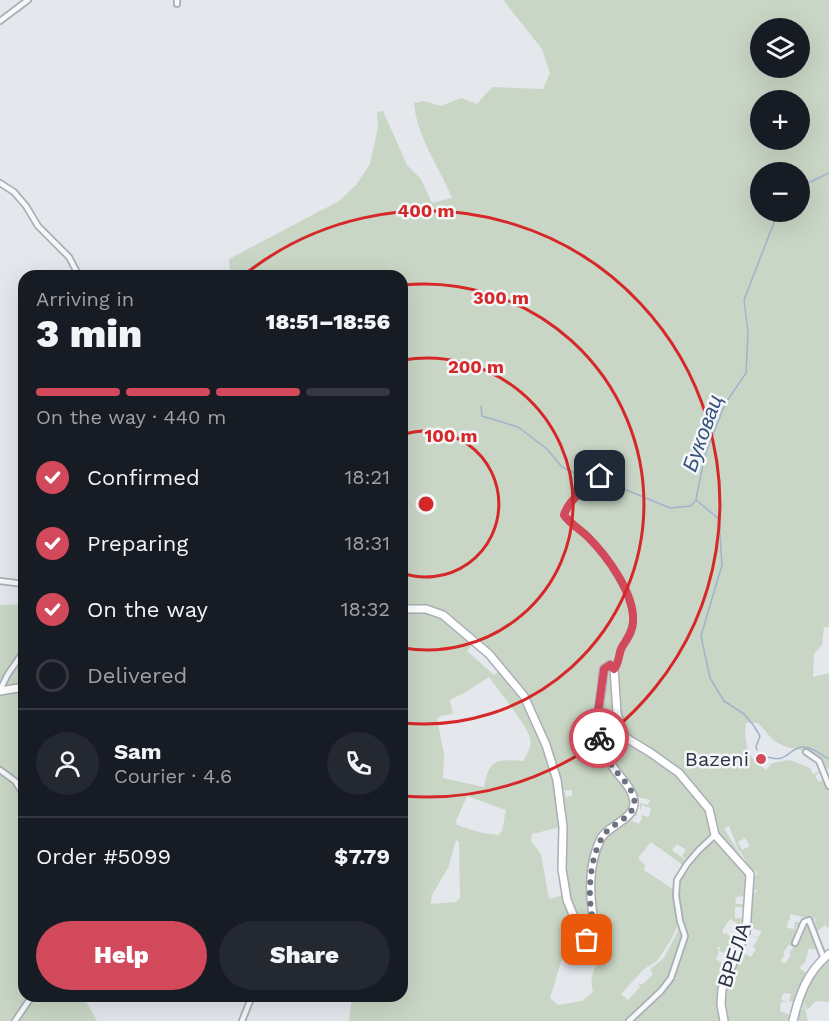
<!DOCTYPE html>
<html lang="en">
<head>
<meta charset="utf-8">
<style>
  :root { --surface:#171b24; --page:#242831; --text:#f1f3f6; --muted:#9ea1a6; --line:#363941; --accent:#d1495b }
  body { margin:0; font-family:"Work Sans",sans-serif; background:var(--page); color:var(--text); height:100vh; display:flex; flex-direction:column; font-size:22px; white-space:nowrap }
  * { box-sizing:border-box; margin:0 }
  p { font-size:20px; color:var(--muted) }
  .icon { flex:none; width:33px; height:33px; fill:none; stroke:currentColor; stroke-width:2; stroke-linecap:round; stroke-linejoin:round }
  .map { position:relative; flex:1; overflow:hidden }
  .sheet { position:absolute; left:18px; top:270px; width:390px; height:732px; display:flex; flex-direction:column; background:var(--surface); border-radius:18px; box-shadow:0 6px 24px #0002 }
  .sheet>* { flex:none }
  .fabs { position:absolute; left:750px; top:18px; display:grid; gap:12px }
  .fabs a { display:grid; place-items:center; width:60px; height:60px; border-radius:50%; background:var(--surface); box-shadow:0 6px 24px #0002; font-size:30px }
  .pin { position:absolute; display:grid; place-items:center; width:51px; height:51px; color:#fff; margin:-26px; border-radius:12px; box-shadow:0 3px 9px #0006 }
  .courier { position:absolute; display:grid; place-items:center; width:60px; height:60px; margin:-30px; border:4px solid #d1495b; border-radius:50%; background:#fff; color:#222; box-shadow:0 2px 8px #0007 }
  .headline em { font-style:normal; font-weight:800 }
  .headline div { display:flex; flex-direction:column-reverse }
  .headline { display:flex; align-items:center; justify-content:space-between; height:102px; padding:0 18px }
  h1 { font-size:39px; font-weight:800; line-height:45px }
  .bar { display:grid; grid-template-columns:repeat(4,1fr); gap:9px 6px; align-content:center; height:72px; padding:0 18px }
  .bar i { height:8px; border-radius:4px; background:var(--line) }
  .bar .current { background:var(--accent) }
  .bar p { grid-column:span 4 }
  .line { display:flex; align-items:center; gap:15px; padding:0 18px; border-top:2px solid var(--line) }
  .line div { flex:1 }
  .round { display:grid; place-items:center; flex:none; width:63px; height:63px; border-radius:32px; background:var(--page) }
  ol { padding:0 18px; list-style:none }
  li { display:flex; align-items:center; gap:18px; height:66px }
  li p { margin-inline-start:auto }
  li .icon { padding:6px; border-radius:50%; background:var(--accent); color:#fff; stroke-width:4 }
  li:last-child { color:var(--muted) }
  li i { width:33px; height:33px; border:3px solid var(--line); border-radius:50% }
  .primary-button { display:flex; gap:12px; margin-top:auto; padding:12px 18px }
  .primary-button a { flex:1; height:69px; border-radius:36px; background:var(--accent); color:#fff; font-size:24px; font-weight:800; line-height:69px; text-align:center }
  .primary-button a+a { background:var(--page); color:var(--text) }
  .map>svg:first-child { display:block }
</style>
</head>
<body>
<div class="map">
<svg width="829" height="1021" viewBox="0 0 829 1021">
  <rect width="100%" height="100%" fill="#e4e7ec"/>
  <g fill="#c9d6c5" fill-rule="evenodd">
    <path d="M503 0H829V627H824L822 645 814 654 813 677 829 673V769L827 768 824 772C816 742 798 755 778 743 769 738 765 728 757 723H746C743 743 748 759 766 770L772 763 790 760 810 768 813 774 821 771 815 776 819 782 824 779 829 788V926L828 928 825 925 816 932 815 917 812 924 811 919 790 914V920H788L787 928 794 929 795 922H799V927H796L795 930 799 931 803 919 800 934 792 946 788 945 783 954 785 956 781 959V962L786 963 791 955 789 953 802 936 807 921 811 925 817 946 815 950 809 948 805 962 799 968 808 974 801 984 794 1005 792 1002 789 1001 791 994 783 993 781 1000 788 1002H781L780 1011 790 1015V1021H727C720 998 725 976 740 957L742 959 745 955 742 952 751 957 756 949 753 947 758 939 749 932 758 938 762 931 754 929 750 923 751 893 758 892 753 889 754 876 757 875 756 871 752 872 740 851 750 846 745 838 738 842 742 850 739 851 729 826 724 828 744 861 724 843 715 827 712 830 711 835 688 860 682 856 686 850 677 844 672 850 687 861 684 866 651 842 638 858 645 865 644 870 674 890 678 925 672 938 657 961 644 969 621 994 628 1000 640 987 639 983 642 985 653 974 650 969 664 958 680 927 682 931 683 939 668 980 660 991 627 1021H349L352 996H402V276H230L229 259 339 201 356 185 370 164 378 127 377 112 383 111 407 165 421 179 432 203 452 198C439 166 417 138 414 103L423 101 441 106 461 98 477 104 492 87 543 89 550 73 542 49ZM760 28H800V68H760ZM760 100H800V140H760ZM760 172H800V212H760ZM465 632C506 663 528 694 547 742 553 758 559 773 561 791L572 790V796L566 797 565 792H561L566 826 564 866 569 897 580 927 587 936 591 935C595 926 589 917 588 908 586 888 589 867 595 848 598 839 602 831 610 825 622 816 636 812 630 794L635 793 638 797 650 800 648 805 640 803V811L642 805 651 808 649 817 641 815 642 818 639 824 632 821 634 815 637 816V802L629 818 612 829 603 841 595 866 593 910 600 932 599 940 606 953C596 966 588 974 593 992L582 1001 558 1005 550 998 565 949 562 932 574 927 563 895 549 899 541 854 531 841 532 834 561 827 550 764 522 698 500 670 494 675 467 651 472 645 461 636ZM489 677C498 690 527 725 530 738 532 747 527 754 523 761 496 759 489 759 484 787L443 778 444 754 437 719 440 716 453 714 450 700 466 692ZM467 796 506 810 502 831 498 835 482 833 457 825 456 821ZM456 840 459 842 460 898 456 902 431 904 432 895 448 868Z"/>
    <polygon points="24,604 24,996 83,996 97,1021 0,1021 0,605"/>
    <path d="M714 839 747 872 746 896 735 897 736 904H746V907H735V918H742V920L745 921 740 942 736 935 740 929 736 926 737 923 730 919 722 931 724 934 727 933 735 945 729 953 725 951 723 953 719 950 720 947H717L719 952 716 959 728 967 721 982 722 1021H631L672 979H678L674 977 677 963 682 964 678 962C680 953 687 945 687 936 687 929 682 924 681 918 670 880 687 863 714 839Z"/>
    <path d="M829 960V1002L816 1001 807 1010 803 1000 808 1021H799L798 1009 803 1010C799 988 816 975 829 960Z"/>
  </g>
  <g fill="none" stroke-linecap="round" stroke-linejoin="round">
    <g stroke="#9fb4cc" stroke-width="1.5">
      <polyline points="800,187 829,173"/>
      <polyline points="481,406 482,416 518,427 547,449 562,467 583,477 596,477"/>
      <polyline points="600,479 670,508 691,506 695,501"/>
      <polyline points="696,499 705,455 725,404 746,373 748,332 744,300 778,212"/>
      <polyline points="696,500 719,519 722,565 701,636 710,678 724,701 744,714 754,726 760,736 756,747 757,750"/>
      <path d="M768 757C788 764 789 747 803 747 814 747 820 755 829 759"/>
    </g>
    <defs>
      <g id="street">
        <polyline points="177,0 177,4"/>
        <polyline points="0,21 28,0"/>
        <polyline points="0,183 14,192 26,206 38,226 69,257 79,276"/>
        <path d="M600 476C588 487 569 499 564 515 570 524 581 529 588 537 607 556 635 594 633 622 633 631 627 639 622 647 618 654 620 662 614 668"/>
        <polyline points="0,581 24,584"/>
        <polyline points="0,690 8,674 24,651"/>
        <polyline points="806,752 819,761 829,786"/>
        <polyline points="0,770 15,781 24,795"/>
        <polyline points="795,943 804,922 809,920 824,959"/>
        <polyline points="15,1021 32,996"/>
        <polyline points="242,1021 252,996"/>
        <polyline points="629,1021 661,991 671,978 685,936 680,921 676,896 677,880 687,864 699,850 715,835"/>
      </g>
      <g id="secondary">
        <path d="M402 609H426L443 615 489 654 524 696 546 745 557 780 563 827 562 869 567 900 581 934 590 941 594 938 596 934C590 902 586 868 601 838 609 825 635 819 634 802 633 788 620 778 613 767 592 737 597 726 601 692 603 685 602 677 604 669L610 665 614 668 617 713 623 734 628 739 651 753 679 773 709 809 715 835 750 874 746 932 722 989 721 1004 724 1021"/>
        <polyline points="0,691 24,687"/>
        <path d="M793 1021C799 995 807 972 829 954"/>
      </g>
    </defs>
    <use href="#street" stroke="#a9aeb7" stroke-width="8"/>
    <use href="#secondary" stroke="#a9aeb7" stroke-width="10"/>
    <use href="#street" stroke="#f7f8fa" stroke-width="4.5"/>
    <use href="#secondary" stroke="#fff" stroke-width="7"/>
  </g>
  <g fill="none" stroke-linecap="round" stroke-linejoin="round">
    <path stroke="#6c737f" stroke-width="6" stroke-dasharray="0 10.8" d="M587 940H593L595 936C595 927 592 918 591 909 588 887 591 855 603 836 611 823 638 817 634 798 631 786 620 777 613 767 607 759 602 748 599 738"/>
    <path stroke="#d1495b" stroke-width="8" d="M599 738 596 727 604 669 610 665 614 669C620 662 618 654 622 647 627 639 633 631 633 622 635 594 607 556 588 537 580 529 570 524 564 515 569 499 588 486 600 476"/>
  </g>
  <g fill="none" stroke="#d62828" stroke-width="3">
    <path d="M402 435A73 73 0 1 1 402 573"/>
    <path d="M403 360A146 146 0 1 1 403 648"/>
    <path d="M403 285A220 220 0 1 1 403 723"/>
    <path d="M244 275A293 293 0 1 1 403 796"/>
  </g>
  <circle fill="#d1495b" stroke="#f4f6f9" stroke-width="2" cx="761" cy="759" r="6"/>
  <g text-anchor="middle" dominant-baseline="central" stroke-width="5" stroke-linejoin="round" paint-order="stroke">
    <g font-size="20" fill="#2b3445" stroke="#f4f6f9" text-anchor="end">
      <text x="749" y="759">Bazeni</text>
    </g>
    <g font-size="20" fill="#2b3445" stroke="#f4f6f9">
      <text transform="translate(734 955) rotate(-72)">ВРЕЛА</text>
    </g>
    <g font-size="21" font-style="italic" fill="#34527a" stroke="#f4f6f9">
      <text transform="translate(702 433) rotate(-70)">Буковац</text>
    </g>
  </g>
  <circle cx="426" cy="504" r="9" fill="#d62828" stroke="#f4f6f9" stroke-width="3"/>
  <g font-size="18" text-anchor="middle" font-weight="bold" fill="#d62828" stroke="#f4f6f9" stroke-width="5" stroke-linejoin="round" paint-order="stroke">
    <text x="426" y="217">400 m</text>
    <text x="501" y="304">300 m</text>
    <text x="476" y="373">200 m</text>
    <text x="451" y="442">100 m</text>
  </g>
</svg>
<div class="fabs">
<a><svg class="icon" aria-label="layers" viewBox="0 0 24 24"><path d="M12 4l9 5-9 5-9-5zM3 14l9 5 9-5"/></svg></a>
<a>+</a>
<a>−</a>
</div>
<div class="pin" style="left:587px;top:940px;background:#ea580c"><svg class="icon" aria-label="bag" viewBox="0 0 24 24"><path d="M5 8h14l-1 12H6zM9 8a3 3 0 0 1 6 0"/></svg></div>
<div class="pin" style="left:600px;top:476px;background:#1f2937"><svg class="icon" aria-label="home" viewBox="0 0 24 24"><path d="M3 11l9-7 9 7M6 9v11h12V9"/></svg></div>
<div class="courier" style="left:599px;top:738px"><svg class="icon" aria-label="bike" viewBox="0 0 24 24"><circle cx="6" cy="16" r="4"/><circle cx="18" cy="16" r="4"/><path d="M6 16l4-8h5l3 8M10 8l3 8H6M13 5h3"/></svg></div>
<section class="sheet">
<div class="headline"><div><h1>3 min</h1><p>Arriving in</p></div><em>18:51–18:56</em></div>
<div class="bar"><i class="current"></i><i class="current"></i><i class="current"></i><i></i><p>On the way · 440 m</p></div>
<ol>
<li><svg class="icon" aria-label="check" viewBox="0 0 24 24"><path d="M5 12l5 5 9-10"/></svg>Confirmed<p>18:21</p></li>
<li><svg class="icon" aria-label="check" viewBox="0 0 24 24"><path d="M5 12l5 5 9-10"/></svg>Preparing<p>18:31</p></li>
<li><svg class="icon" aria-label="check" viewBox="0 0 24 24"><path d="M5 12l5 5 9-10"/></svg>On the way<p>18:32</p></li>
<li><i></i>Delivered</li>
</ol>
<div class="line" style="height:108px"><a class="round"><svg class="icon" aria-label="person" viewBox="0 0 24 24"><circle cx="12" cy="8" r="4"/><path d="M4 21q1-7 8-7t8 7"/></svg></a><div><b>Sam</b><p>Courier · 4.6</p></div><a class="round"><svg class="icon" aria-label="phone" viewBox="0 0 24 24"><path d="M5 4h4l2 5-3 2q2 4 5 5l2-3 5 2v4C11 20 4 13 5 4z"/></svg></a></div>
<div class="line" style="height:78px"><div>Order #5099</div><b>$7.79</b></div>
<div class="primary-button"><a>Help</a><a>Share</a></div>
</section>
</div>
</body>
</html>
